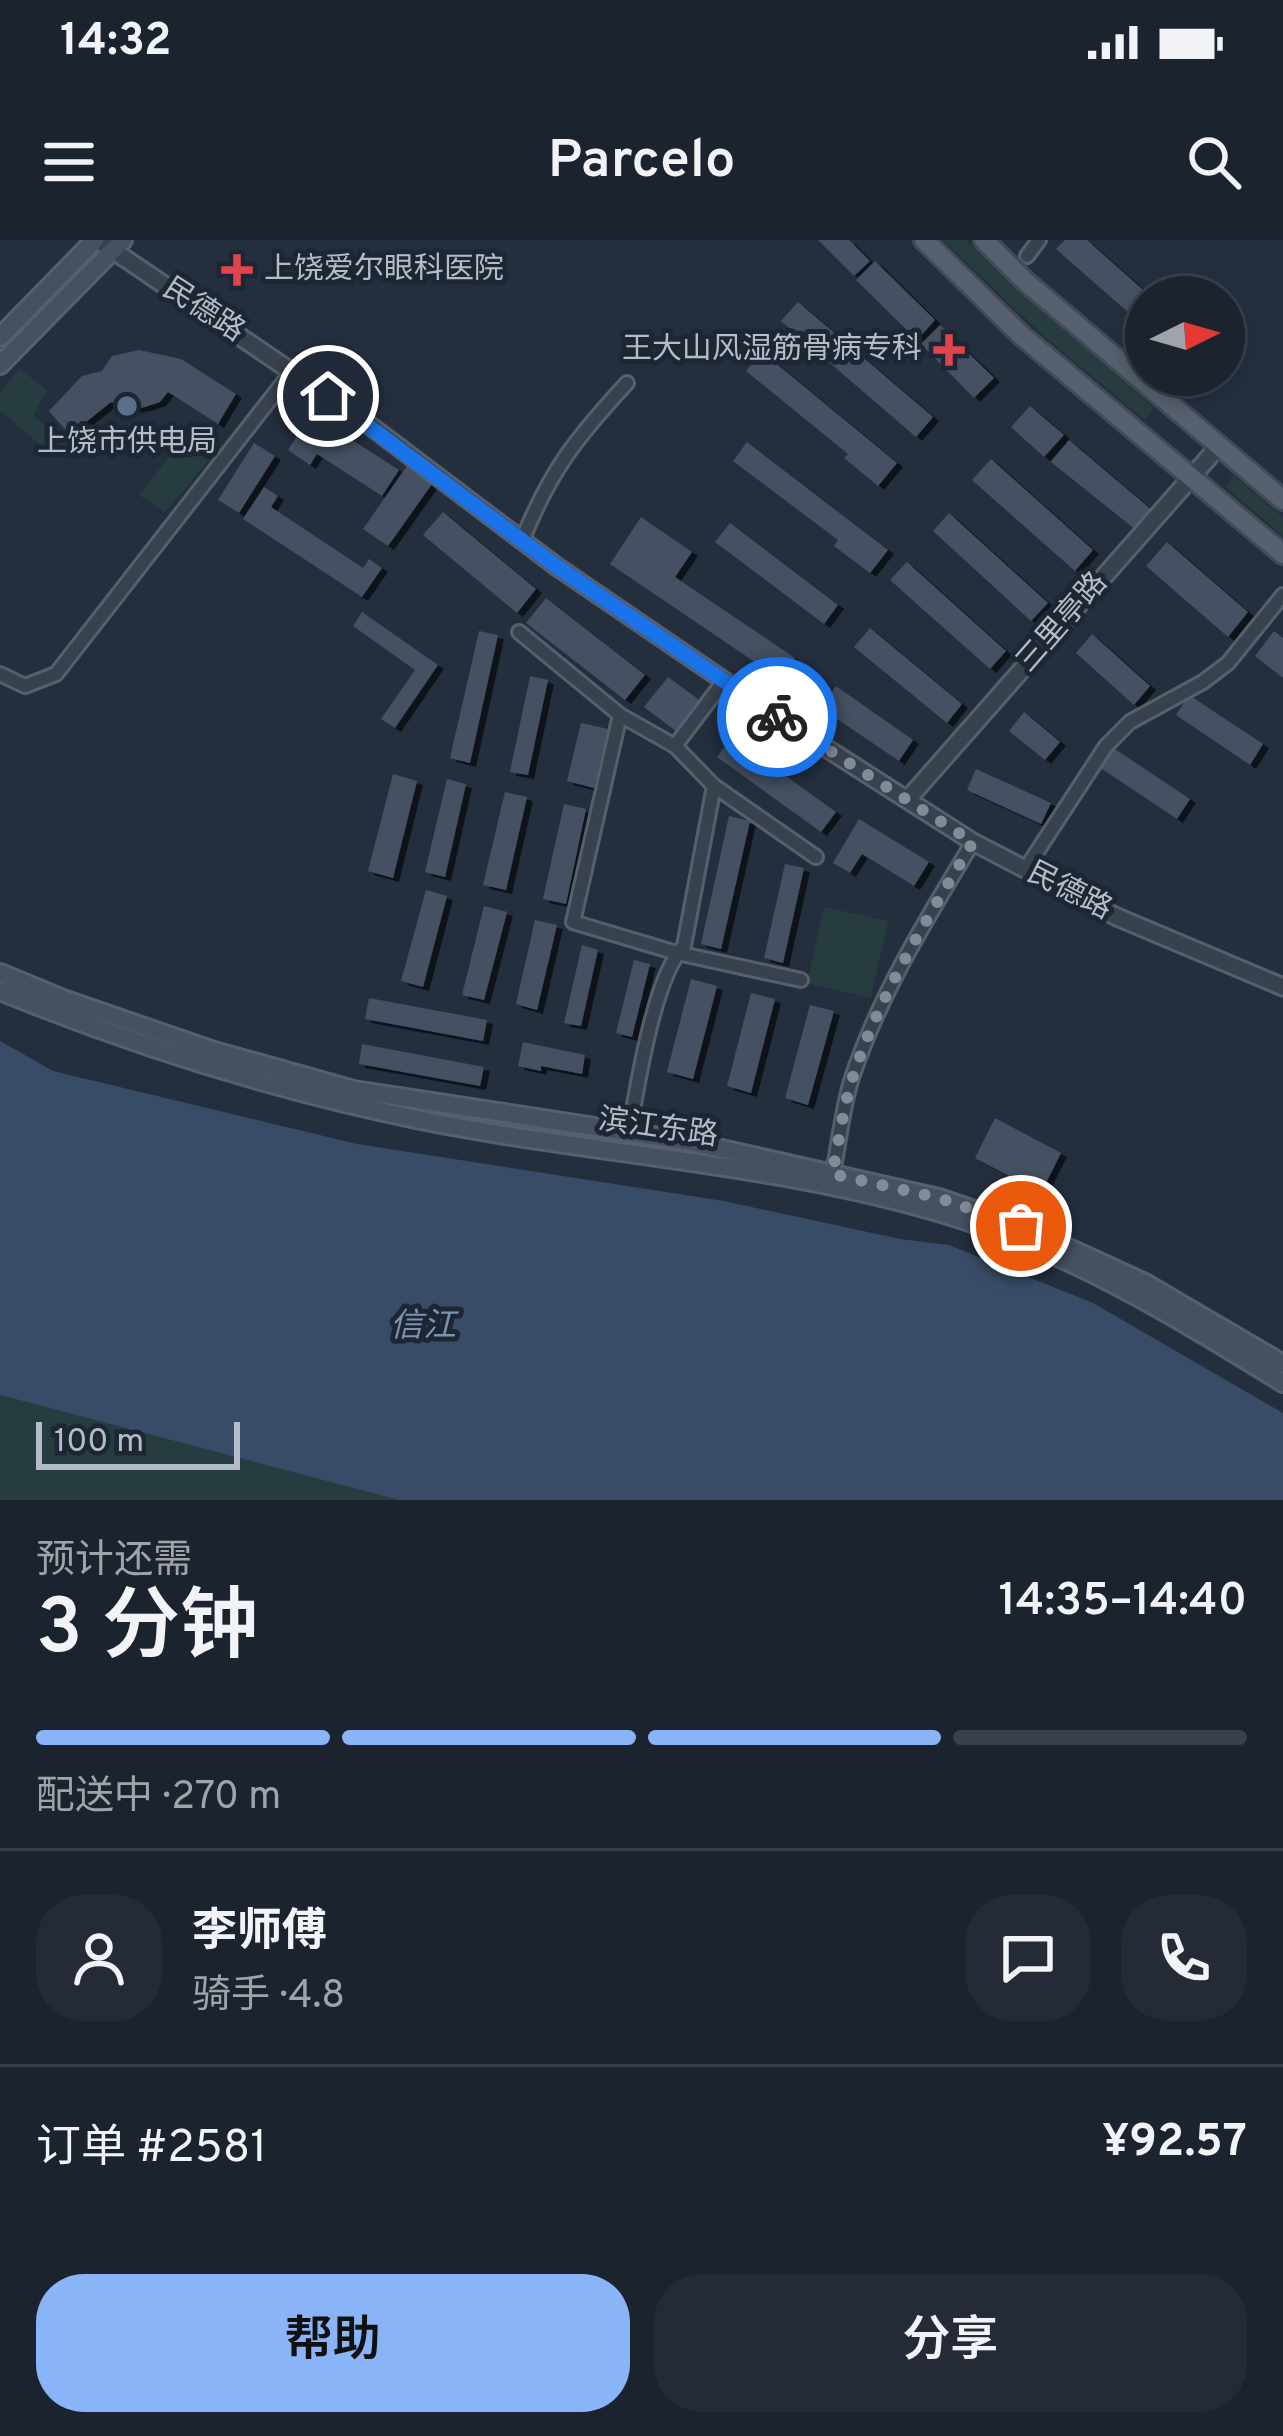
<!DOCTYPE html>
<html lang="zh">
<head>
<meta charset="utf-8">
<style>
  :root { --surface:#1b232e; --page:#242b36; --text:#f1f3f6; --muted:#a0a4aa; --line:#39404a; --accent:#8ab4f8 }
  body { margin:0; font-family:Overpass,"Noto Sans SC",sans-serif; background:var(--page); color:var(--text); height:100vh; display:flex; flex-direction:column; font-size:45px; white-space:nowrap }
  * { box-sizing:border-box; margin:0 }
  p { font-size:39px; color:var(--muted) }
  .icon { flex:none; width:66px; height:66px; fill:none; stroke:currentColor; stroke-width:2; stroke-linecap:round; stroke-linejoin:round }
  .map { position:relative; height:1260px; overflow:hidden }
  .side { display:flex; flex-direction:column; background:var(--surface); flex:1 }
  .side>* { flex:none }
  .needle { width:78px; rotate:85deg }
  .controls { position:absolute; left:1125px; top:36px; display:grid; gap:24px }
  .controls a { display:grid; place-items:center; width:120px; height:120px; border-radius:50%; background:var(--surface); box-shadow:0 6px 18px #0003,0 0 0 3px var(--line); font-size:60px }
  .scale { position:absolute; left:36px; bottom:30px; width:204px; box-sizing:border-box; padding-left:12px; border:6px solid #b4bcc9; border-top:0; font-size:33px; line-height:42px; white-space:nowrap; color:#b4bcc9; -webkit-text-stroke:9px #1d2633; paint-order:stroke }
  .pin { position:absolute; display:grid; place-items:center; width:102px; height:102px; color:#fff; margin:-51px; border:6px solid #fff; border-radius:50%; box-shadow:0 3px 12px #0007 }
  .courier { position:absolute; display:grid; place-items:center; width:120px; height:120px; margin:-60px; border:9px solid #1a73e8; border-radius:50%; background:#fff; color:#222; box-shadow:0 3px 15px #0007 }
  .head em { font-style:normal; font-weight:600 }
  .head div { display:flex; flex-direction:column-reverse }
  .head { display:flex; align-items:center; justify-content:space-between; height:204px; padding:0 36px }
  h1 { font-size:78px; font-weight:600; line-height:90px }
  .bar { display:grid; grid-template-columns:repeat(4,1fr); gap:18px 12px; align-content:center; height:144px; padding:0 36px }
  .bar i { height:15px; border-radius:9px; background:var(--line) }
  .bar .active { background:var(--accent) }
  .bar p { grid-column:span 4 }
  .line { display:flex; align-items:center; gap:30px; padding:0 36px; border-top:3px solid var(--line) }
  .line div { flex:1 }
  .round { display:grid; place-items:center; flex:none; width:126px; height:126px; border-radius:48px; background:var(--page) }
  .cta { display:flex; gap:24px; margin-top:auto; padding:24px 36px }
  .cta a { flex:1; height:138px; border-radius:48px; background:var(--accent); color:#111; font-size:48px; font-weight:600; line-height:138px; text-align:center }
  .cta a+a { background:var(--page); color:var(--text) }
  .status { display:flex; justify-content:space-between; align-items:center; height:84px; padding:0 60px; background:var(--surface); direction:ltr }
  .status svg { height:33px; fill:currentColor }
  header { display:flex; justify-content:space-between; align-items:center; height:156px; padding:0 36px; background:var(--surface); font-size:54px; font-weight:600 }
  .map>svg:first-child { display:block }
</style>
</head>
<body>
<div class="status"><b>14:32</b><svg viewBox="0 0 49 12"><path d="M0 12V9h3v3zM5 12V6h3v6zM10 12V3h3v9zM15 12V0h3v12zM26 1h20v11H26zM47 4h2v5h-2z"/></svg></div>
<header><svg class="icon" aria-label="menu" viewBox="0 0 24 24"><path d="M4 6h16M4 12h16M4 18h16"/></svg>Parcelo<svg class="icon" aria-label="search" viewBox="0 0 24 24"><circle cx="10" cy="10" r="6"/><path d="M15 15l6 6"/></svg></header>
<div class="map">
<svg width="1283" height="1260" viewBox="0 0 1283 1260">
  <defs>
    <filter id="shadow"><feDropShadow dx="6" dy="4" stdDeviation="0" flood-color="#0009"/></filter>
  </defs>
  <rect width="100%" height="100%" fill="#242f3e"/>
  <g fill="#263c3f">
    <polygon points="942,0 966,0 1154,168 1145,180 1044,96"/>
    <polygon points="20,129 47,150 33,176 69,205 55,218 0,170 0,153"/>
    <polygon points="182,200 208,221 165,272 139,255"/>
    <polygon points="1233,235 1283,277 1283,296 1225,247"/>
    <polygon points="824,667 888,681 871,758 807,743"/>
    <polygon points="0,1155 368,1251 399,1260 0,1260"/>
  </g>
  <polygon fill="#394c67" points="0,801 53,831 357,904 724,961 900,999 949,1005 1093,1063 1283,1173 1283,1260 399,1260 0,1155"/>
  <g fill="#455162" filter="url(#shadow)">
    <polygon points="818,0 849,0 870,21 854,36"/>
    <polygon points="1065,0 1087,0 1151,57 1146,57 1146,88 1056,9"/>
    <polygon points="875,21 935,80 917,100 856,40"/>
    <polygon points="798,62 933,177 916,197 781,81"/>
    <polygon points="940,85 994,138 974,158 921,104"/>
    <polygon points="139,110 181,119 236,154 218,184 168,152 160,162 145,167 129,170 111,162 70,195 49,171 82,136 102,131 112,116"/>
    <polygon points="762,112 897,223 878,246 844,218 848,214 746,131"/>
    <polygon points="1030,166 1064,195 1044,217 1011,187"/>
    <polygon points="324,182 399,230 382,256 317,214 310,225 288,210 302,188 314,197"/>
    <polygon points="1069,200 1153,271 1136,290 1051,222"/>
    <polygon points="747,202 888,310 870,333 834,306 838,300 733,221"/>
    <polygon points="254,203 275,216 239,273 218,260"/>
    <polygon points="991,219 1093,310 1075,331 972,240"/>
    <polygon points="407,226 432,244 388,306 363,289"/>
    <polygon points="264,247 278,256 271,267 363,328 369,319 382,328 362,357 243,279"/>
    <polygon points="443,272 536,349 517,373 423,295"/>
    <polygon points="949,273 1048,363 1031,381 933,291"/>
    <polygon points="641,277 692,312 675,337 795,418 780,439 610,324"/>
    <polygon points="730,283 838,365 824,384 715,302"/>
    <polygon points="1167,302 1248,372 1228,397 1146,326"/>
    <polygon points="907,322 1006,411 990,429 890,340"/>
    <polygon points="546,358 645,435 625,460 526,383"/>
    <polygon points="362,372 438,425 395,488 381,479 415,430 353,386"/>
    <polygon points="870,388 962,464 947,483 854,407"/>
    <polygon points="479,391 498,395 470,523 450,518"/>
    <polygon points="1274,391 1283,398 1283,438 1255,416"/>
    <polygon points="1092,394 1150,446 1134,465 1076,413"/>
    <polygon points="530,436 548,440 528,535 510,532"/>
    <polygon points="668,437 705,464 681,495 644,467"/>
    <polygon points="836,446 913,500 899,521 821,468"/>
    <polygon points="1189,455 1263,504 1250,525 1176,475"/>
    <polygon points="1024,472 1060,502 1045,520 1009,491"/>
    <polygon points="581,483 608,489 594,548 567,541"/>
    <polygon points="732,497 836,572 821,592 717,517"/>
    <polygon points="1112,507 1190,559 1177,579 1099,527"/>
    <polygon points="976,529 1051,563 1041,584 967,550"/>
    <polygon points="393,534 417,541 393,638 368,631"/>
    <polygon points="447,539 466,544 445,637 425,632"/>
    <polygon points="505,552 527,557 506,650 483,645"/>
    <polygon points="564,564 586,569 566,664 543,659"/>
    <polygon points="729,576 750,581 721,709 701,704"/>
    <polygon points="859,579 929,622 914,646 862,614 850,633 833,623"/>
    <polygon points="785,624 804,628 783,723 764,718"/>
    <polygon points="426,650 447,656 423,747 401,741"/>
    <polygon points="484,666 507,672 484,760 462,755"/>
    <polygon points="535,680 557,685 537,770 516,764"/>
    <polygon points="582,705 598,710 581,786 564,783"/>
    <polygon points="634,720 650,724 632,797 616,793"/>
    <polygon points="691,739 717,746 693,839 667,832"/>
    <polygon points="751,753 775,759 751,853 727,846"/>
    <polygon points="369,758 487,780 483,801 365,779"/>
    <polygon points="810,765 834,771 808,865 785,858"/>
    <polygon points="523,802 585,815 582,834 541,826 541,831 518,826"/>
    <polygon points="362,804 484,827 480,846 359,824"/>
    <polygon points="995,878 1061,913 1041,953 975,918"/>
  </g>
  <g fill="none" stroke-linecap="round" stroke-linejoin="round">
    <defs>
      <g id="minor">
        <polyline points="1027,16 1039,0"/>
        <path d="M522 301C550 231 576 198 627 143"/>
        <polyline points="519,392 620,475"/>
        <polyline points="0,434 25,446 56,434 293,130"/>
        <polyline points="675,506 620,475 573,682 677,713 801,740"/>
        <polyline points="714,546 816,617"/>
        <polyline points="1025,630 1106,506 1130,482 1203,442 1228,423 1283,355"/>
        <path d="M629 893C637 848 654 736 684 706L714 546 675 506 724 441"/>
        <path d="M831 941C839 908 841 874 851 841 878 757 927 678 973 602"/>
      </g>
      <g id="tertiary">
        <polyline points="98,0 364,181 556,326 773,474 973,602 1117,677 1283,747"/>
        <polyline points="908,559 1218,207"/>
      </g>
      <g id="secondary">
        <polyline points="0,97 95,0"/>
        <polyline points="0,125 123,0"/>
        <polyline points="0,733 63,759 211,810 354,850 686,901 939,958 1021,986 1145,1043 1283,1124"/>
        <path d="M0 751C133 805 275 850 416 879 588 914 765 922 934 971 1063 1008 1171 1073 1283 1143"/>
      </g>
      <g id="primary">
        <polyline points="924,0 1021,95 1283,314"/>
        <polyline points="984,0 1025,41 1283,260"/>
      </g>
    </defs>
    <use href="#minor" stroke="#565f6c" stroke-width="18"/>
    <use href="#tertiary" stroke="#565f6c" stroke-width="21"/>
    <use href="#secondary" stroke="#565f6c" stroke-width="22"/>
    <use href="#primary" stroke="#414a57" stroke-width="24"/>
    <use href="#minor" stroke="#38414e" stroke-width="12"/>
    <use href="#tertiary" stroke="#38414e" stroke-width="15"/>
    <use href="#secondary" stroke="#465061" stroke-width="16"/>
    <use href="#primary" stroke="#56606e" stroke-width="18"/>
  </g>
  <g fill="none" stroke-linecap="round" stroke-linejoin="round">
    <path stroke="#828b98" stroke-width="12" stroke-dasharray="0 21.6" d="M777 477 973 602C928 678 877 758 851 843 842 873 839 904 832 934L939 958 1021 986"/>
    <polyline stroke="#1a73e8" stroke-width="15" points="328,156 556,326 777,477"/>
  </g>
  <g fill="#e0444e" stroke="#1d2633" stroke-width="4.5">
    <path d="M231 12h12v12h12v12h-12v12h-12v-12h-12v-12h12z"/>
    <path d="M943 92h12v12h12v12h-12v12h-12v-12h-12v-12h12z"/>
  </g>
  <circle fill="#5c6f8a" stroke="#1d2633" stroke-width="4.5" cx="127" cy="166" r="12"/>
  <g text-anchor="middle" dominant-baseline="central" stroke-width="10" stroke-linejoin="round" paint-order="stroke">
    <g font-size="30" fill="#b4bcc9" stroke="#1d2633" text-anchor="start">
      <text x="264" y="30">上饶爱尔眼科医院</text>
      <text x="922" y="110" text-anchor="end">王大山风湿筋骨病专科</text>
      <text x="127" y="203" text-anchor="middle">上饶市供电局</text>
    </g>
    <g font-size="30" fill="#b4bcc9" stroke="#1d2633">
      <text transform="translate(203 71) rotate(33)">民德路</text>
      <text transform="translate(1063 383) rotate(-49)">三里亭路</text>
      <text transform="translate(1069 652) rotate(27)">民德路</text>
      <text transform="translate(658 889) rotate(8)">滨江东路</text>
    </g>
    <g font-size="33" font-style="italic" fill="#7c92b1" stroke="#1d2633">
      <text x="423" y="1088">信江</text>
    </g>
  </g>
</svg>
<div class="controls">
<a><svg class="needle" viewBox="-14 -14 28 28"><path d="M0-13l5 13h-10z" fill="#e53935"/><path d="M0 13l5-13h-10z" fill="#a0a4aa"/></svg></a>
</div>
<div class="scale">100 m</div>
<div class="pin" style="left:1021px;top:986px;background:#ea580c"><svg class="icon" aria-label="bag" viewBox="0 0 24 24"><path d="M5 8h14l-1 12H6zM9 8a3 3 0 0 1 6 0"/></svg></div>
<div class="pin" style="left:328px;top:156px;background:#1f2937"><svg class="icon" aria-label="home" viewBox="0 0 24 24"><path d="M3 11l9-7 9 7M6 9v11h12V9"/></svg></div>
<div class="courier" style="left:777px;top:477px"><svg class="icon" aria-label="bike" viewBox="0 0 24 24"><circle cx="6" cy="16" r="4"/><circle cx="18" cy="16" r="4"/><path d="M6 16l4-8h5l3 8M10 8l3 8H6M13 5h3"/></svg></div>
</div>
<section class="side">
<div class="head"><div><h1>3 分钟</h1><p>预计还需</p></div><em>14:35–14:40</em></div>
<div class="bar"><i class="active"></i><i class="active"></i><i class="active"></i><i></i><p>配送中 · 270 m</p></div>
<div class="line" style="height:216px"><a class="round"><svg class="icon" aria-label="person" viewBox="0 0 24 24"><circle cx="12" cy="8" r="4"/><path d="M4 21q1-7 8-7t8 7"/></svg></a><div><b>李师傅</b><p>骑手 · 4.8</p></div><a class="round"><svg class="icon" aria-label="chat" viewBox="0 0 24 24"><path d="M4 5h16v11H9l-5 4z"/></svg></a><a class="round"><svg class="icon" aria-label="phone" viewBox="0 0 24 24"><path d="M5 4h4l2 5-3 2q2 4 5 5l2-3 5 2v4C11 20 4 13 5 4z"/></svg></a></div>
<div class="line" style="height:156px"><div>订单 #2581</div><b>¥92.57</b></div>
<div class="cta"><a>帮助</a><a>分享</a></div>
</section>
</body>
</html>
